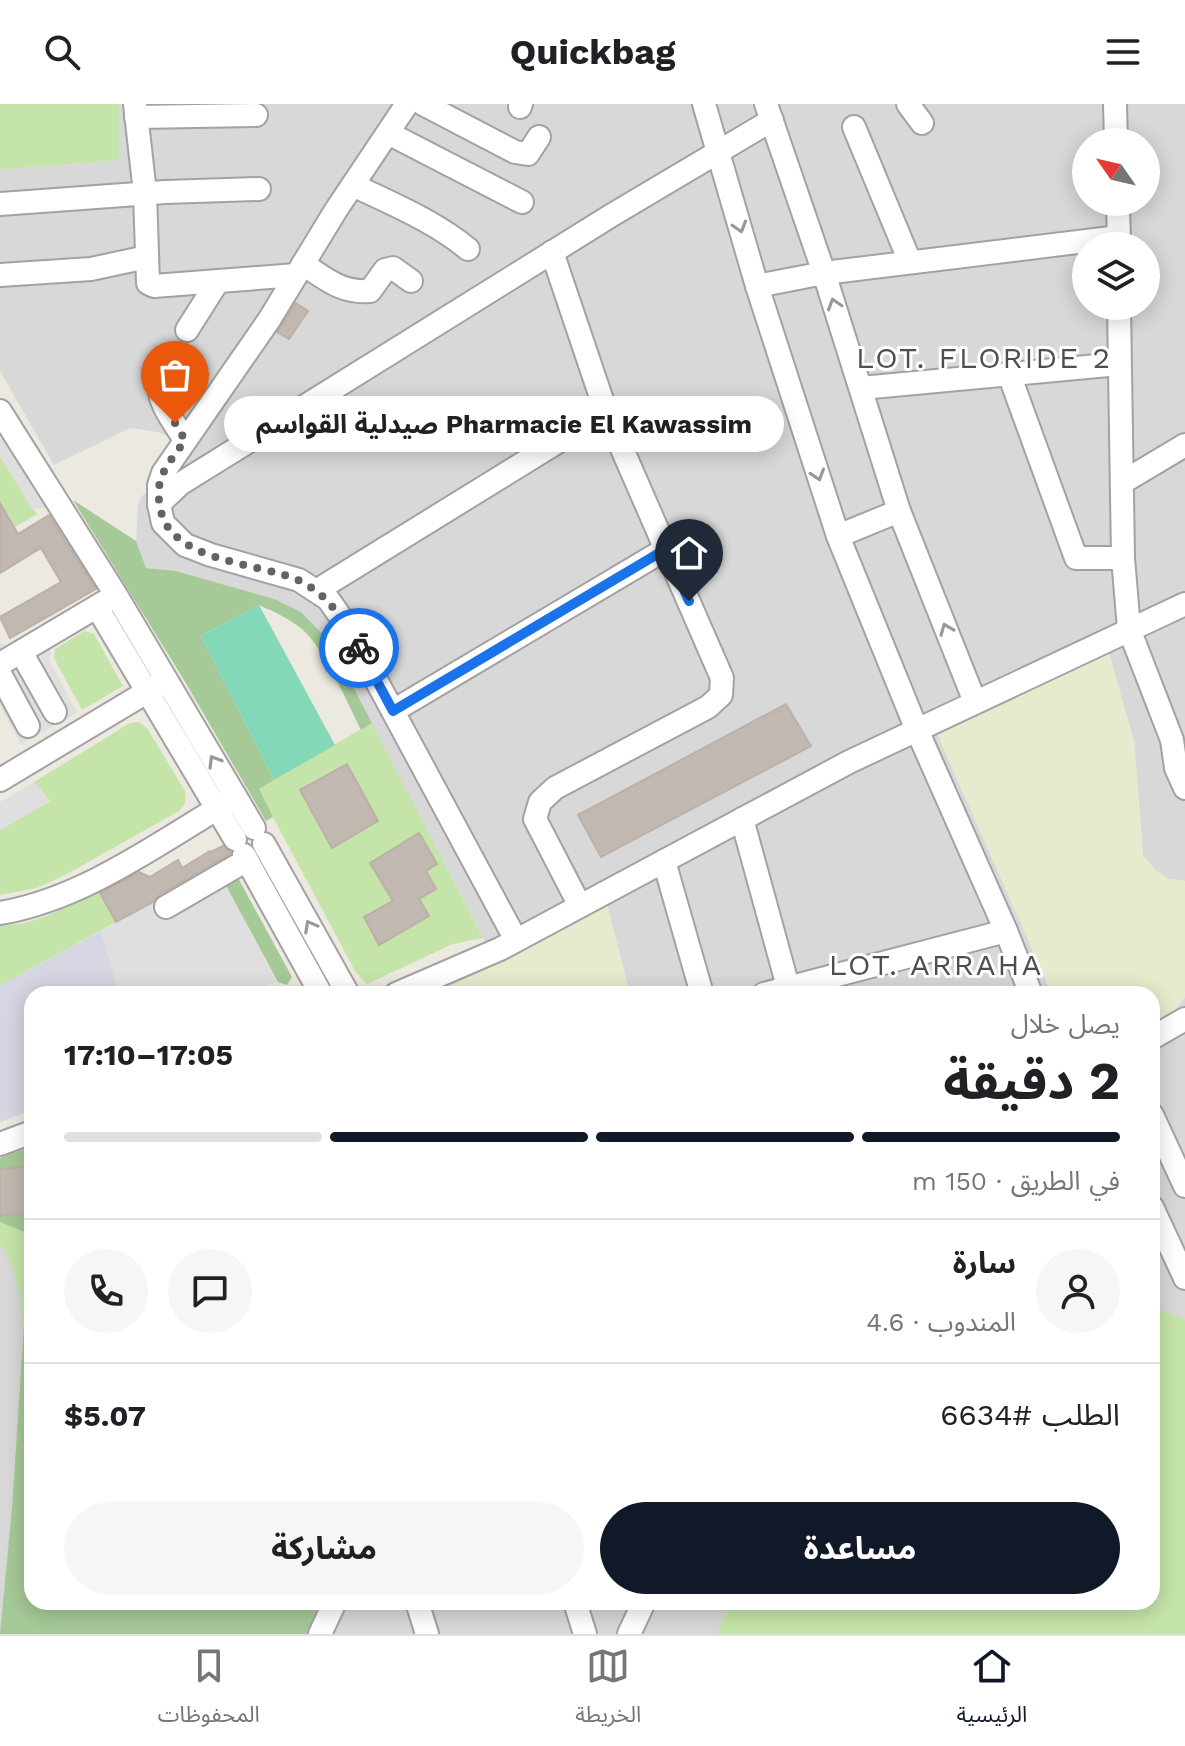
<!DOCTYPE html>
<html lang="ar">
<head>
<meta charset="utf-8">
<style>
  :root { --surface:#fff; --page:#f6f6f6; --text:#202124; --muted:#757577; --line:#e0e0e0; --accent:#111827 }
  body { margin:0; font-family:"Work Sans","Noto Sans Arabic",sans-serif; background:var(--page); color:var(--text); direction:rtl; height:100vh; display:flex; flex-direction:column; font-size:30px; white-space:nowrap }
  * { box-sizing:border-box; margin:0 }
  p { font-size:26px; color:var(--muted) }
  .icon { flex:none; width:44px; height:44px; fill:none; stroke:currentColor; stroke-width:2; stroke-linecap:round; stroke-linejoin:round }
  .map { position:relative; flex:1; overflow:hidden; direction:ltr }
  .details { position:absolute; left:24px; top:882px; width:1136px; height:624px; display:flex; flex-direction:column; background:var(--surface); border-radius:24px; box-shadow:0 4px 20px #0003; direction:rtl }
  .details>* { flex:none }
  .needle { width:52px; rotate:304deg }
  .controls { position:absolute; left:1072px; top:24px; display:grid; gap:16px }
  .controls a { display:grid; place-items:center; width:88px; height:88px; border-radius:50%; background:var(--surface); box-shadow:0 4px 20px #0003; font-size:40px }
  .pin { position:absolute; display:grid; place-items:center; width:68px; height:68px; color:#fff; margin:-82px -34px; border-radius:50% 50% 50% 0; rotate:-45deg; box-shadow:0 0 8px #0007 }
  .pin .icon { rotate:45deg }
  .courier { position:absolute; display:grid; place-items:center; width:80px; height:80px; margin:-40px; border:6px solid #1a73e8; border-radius:50%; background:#fff; color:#222; box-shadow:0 2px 10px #0007 }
  .bubble { position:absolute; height:56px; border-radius:28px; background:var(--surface); box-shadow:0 4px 20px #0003; font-size:26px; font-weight:700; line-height:56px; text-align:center; direction:rtl }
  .overview em { font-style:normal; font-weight:700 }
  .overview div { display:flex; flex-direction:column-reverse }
  .overview { display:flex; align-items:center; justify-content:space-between; height:136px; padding:0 40px }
  h1 { font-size:52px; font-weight:700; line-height:60px }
  .bar { display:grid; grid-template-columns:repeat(4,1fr); gap:12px 8px; align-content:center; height:96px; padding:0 40px }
  .bar i { height:10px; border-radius:6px; background:var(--line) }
  .bar .on { background:var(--accent) }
  .bar p { grid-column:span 4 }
  .line { display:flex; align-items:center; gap:20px; padding:0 40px; border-top:2px solid var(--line) }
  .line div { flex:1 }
  .round { display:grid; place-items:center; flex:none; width:84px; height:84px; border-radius:42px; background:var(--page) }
  .button { display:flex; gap:16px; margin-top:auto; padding:16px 40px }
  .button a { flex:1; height:92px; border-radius:48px; background:var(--accent); color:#fff; font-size:32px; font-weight:700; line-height:92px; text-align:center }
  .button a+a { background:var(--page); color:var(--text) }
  header { display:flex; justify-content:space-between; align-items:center; height:104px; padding:0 40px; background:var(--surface); font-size:36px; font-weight:700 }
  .tab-bar { display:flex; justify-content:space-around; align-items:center; height:112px; border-top:2px solid var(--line); background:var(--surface); font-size:22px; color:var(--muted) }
  .tab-bar a { display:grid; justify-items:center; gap:4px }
  .tab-bar .on { color:var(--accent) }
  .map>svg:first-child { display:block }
</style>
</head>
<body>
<header><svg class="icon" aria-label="menu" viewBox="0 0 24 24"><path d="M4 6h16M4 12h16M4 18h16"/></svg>Quickbag<svg class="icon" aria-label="search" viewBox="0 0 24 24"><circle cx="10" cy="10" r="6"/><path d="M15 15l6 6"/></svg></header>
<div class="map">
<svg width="1185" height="1530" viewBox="0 0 1185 1530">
  <rect width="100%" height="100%" fill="#ece9e1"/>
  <g fill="#d9d8d8" fill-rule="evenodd">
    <path d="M119 0H1185V777L1169 775 1155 766 1143 751 1134 637 935 625 1052 890H630L604 789 491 849 329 537 274 495 176 467 146 464 136 437 138 400 142 392 195 344 158 328 130 324 54 361 0 267V66L119 56ZM1086 38H1146V98H1086ZM1086 142H1146V202H1086Z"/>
    <polygon points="1185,893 1185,1215 1152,1206 1152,923 1171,912"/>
    <polygon points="32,1042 32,1498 0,1530 0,1054"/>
    <polygon points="335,1498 731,1498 716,1530 320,1530"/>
  </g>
  <g fill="#e8eacd">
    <polygon points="1106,538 1134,637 1143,751 1155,766 1169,775 1185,777 1185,893 1171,912 1152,923 1152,890 1052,890 935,625"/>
    <polygon points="604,789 630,890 406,890"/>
  </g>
  <g fill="#c5e4a9">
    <polygon points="0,0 119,0 119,56 0,66"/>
    <polygon points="0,352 37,410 0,432"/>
    <polygon points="84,527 94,530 123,582 82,606 54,554 55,545"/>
    <path d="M138 618 147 624 185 687C186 696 186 700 179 707L65 771 37 784 0 791V726L50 697 34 678 130 619Z"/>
    <polygon points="372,619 483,834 453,840 367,880 355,867 258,685"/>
    <polygon points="98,786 116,818 0,882 0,822 25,819 47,812"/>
    <polygon points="0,1118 30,1129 23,1226 20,1192 12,1162 0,1140"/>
    <polygon points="1152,1206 1162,1207 1185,1215 1185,1530 716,1530 731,1498 1152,1498"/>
  </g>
  <g fill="#a6c998">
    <path d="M73 396 136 437 146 464 176 467 274 495 301 508 329 537 372 619 361 626C347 598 325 546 303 526 290 515 275 508 259 501L201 532 274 676 259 685 273 713 266 717 184 576Z"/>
    <polygon points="237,772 292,873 287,881 278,878 225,780"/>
    <polygon points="32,1042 32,1498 323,1498 309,1530 0,1530 12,1404 30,1130 0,1118 0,1054"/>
  </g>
  <polygon fill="#83d8b8" points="259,501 335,641 274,676 201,532"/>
  <g fill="#dfdfdf">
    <polygon points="4,331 49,403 32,405 0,352 0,334"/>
    <polygon points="81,524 51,543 49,556 77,609 21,640 0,602 0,539 8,543"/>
    <polygon points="34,678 50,697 0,726 0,698"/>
    <polygon points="228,755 225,780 277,878 240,890 119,890 101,827"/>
  </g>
  <polygon fill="#d6d6e2" points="101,827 119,890 32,890 32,1006 0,1018 0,882"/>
  <g fill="#c0b8b1" stroke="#bdb0a5" stroke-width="2">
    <polygon points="296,199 308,207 289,235 277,228"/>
    <polygon points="0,399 18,430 49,411 96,485 10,534 0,513 61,478 41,444 0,469"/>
    <polygon points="786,600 811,642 601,753 578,711"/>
    <polygon points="347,660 378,717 332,744 300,686"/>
    <polygon points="419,729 437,760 426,767 436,785 419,795 429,812 379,841 364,813 393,797 370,759"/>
    <polygon points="223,742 231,748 230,750 159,791 153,798 116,818 100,789 139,768 150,773 178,756 182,764 210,747 211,748"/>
    <polygon points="32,1061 32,1110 0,1111 0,1066"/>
  </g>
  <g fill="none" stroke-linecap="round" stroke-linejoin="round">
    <defs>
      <g id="minor">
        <polyline points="135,0 145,89 148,179 154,182 296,171"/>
        <polyline points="423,0 515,48 528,50 539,33"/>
        <polyline points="704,0 757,182 838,432 917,626 1006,827 1031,890"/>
        <polyline points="766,0 824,169 899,407 975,598"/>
        <polyline points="908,0 922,19"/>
        <polyline points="1115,0 1116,38"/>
        <polyline points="520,3 521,0"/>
        <polyline points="136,13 256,11"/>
        <polyline points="854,23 910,158"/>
        <polyline points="388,29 522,98"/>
        <path d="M353 81C392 100 434 117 468 145"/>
        <polyline points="1118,98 1119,142"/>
        <polyline points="0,100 165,88 259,85"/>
        <polyline points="552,148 606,308 722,574 721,591 708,603 555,684 540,698 535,715 580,802"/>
        <path d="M303 160C326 175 341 189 370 187L385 166 393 164 411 177"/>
        <polyline points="0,171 91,165 147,153"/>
        <polyline points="757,182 824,169 1119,133"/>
        <polyline points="1119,202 1123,454 1129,525 1172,636 1176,664 1185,684"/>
        <polyline points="187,226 218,177"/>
        <path d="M177 250C171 258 162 268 160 278 155 295 176 321 185 336"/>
        <polyline points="1009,270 1076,454 1123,454"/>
        <polyline points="861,284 1119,260"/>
        <polyline points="0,307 116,491 254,724"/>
        <polyline points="1123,378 1185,341"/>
        <polyline points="159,400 159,381 163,369 269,216 336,106 407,0"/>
        <polyline points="838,432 899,407"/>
        <polyline points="316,487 606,308"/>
        <polyline points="97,503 235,735"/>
        <polyline points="21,548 55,608"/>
        <polyline points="0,560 108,496"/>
        <polyline points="0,570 28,622"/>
        <polyline points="393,607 666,445"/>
        <polyline points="0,676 160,580"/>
        <polyline points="742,715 790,890"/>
        <polyline points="264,740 348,890"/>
        <polyline points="244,751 321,890"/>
        <polyline points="664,757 702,890"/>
        <polyline points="166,803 247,756"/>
        <path d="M0 809C83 795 157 740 228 698"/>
        <polyline points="516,836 347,522 328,495 299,476 211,451 185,441 163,419 159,400 180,380 612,111 772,16"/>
        <polyline points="396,890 500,845 849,658 1185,500"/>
        <polyline points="764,890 1006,827"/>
        <polyline points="1152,934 1185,915"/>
        <polyline points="1152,1011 1185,1082"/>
        <polyline points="0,1040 32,1028"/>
        <polyline points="1152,1103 1185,1174"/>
        <polyline points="417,1498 427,1530"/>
        <polyline points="575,1498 585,1530"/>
        <polyline points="320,1530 335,1498"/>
        <polyline points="629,1530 644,1498"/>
      </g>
    </defs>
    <use href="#minor" stroke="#a2a2a2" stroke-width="26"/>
    <use href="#minor" stroke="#fff" stroke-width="22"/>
  </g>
  <defs><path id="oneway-chevron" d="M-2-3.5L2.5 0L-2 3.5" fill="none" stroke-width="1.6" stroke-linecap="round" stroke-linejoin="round" transform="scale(2)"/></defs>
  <g stroke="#989898">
    <use href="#oneway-chevron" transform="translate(740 123) rotate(73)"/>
    <use href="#oneway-chevron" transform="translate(834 200) rotate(-107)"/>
    <use href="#oneway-chevron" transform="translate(818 371) rotate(72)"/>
    <use href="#oneway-chevron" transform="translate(946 525) rotate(-112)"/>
    <use href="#oneway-chevron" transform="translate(214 657) rotate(-121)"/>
    <use href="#oneway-chevron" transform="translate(310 822) rotate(-119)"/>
  </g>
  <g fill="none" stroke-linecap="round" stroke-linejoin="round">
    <path stroke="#646360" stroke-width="8" stroke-dasharray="0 14.4" d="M175 319 185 336C178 347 167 359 162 372 158 381 158 393 160 402 167 458 257 458 298 476 328 490 344 516 359 544"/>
    <polyline stroke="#1a73e8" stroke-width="10" points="359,544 393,607 666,445 689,497"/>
  </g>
  <g text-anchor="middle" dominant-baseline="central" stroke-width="6" stroke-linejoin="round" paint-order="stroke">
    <g font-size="30" letter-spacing="2" fill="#4e4e4e" stroke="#fff">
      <text x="984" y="253">LOT. FLORIDE 2</text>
      <text x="936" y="860">LOT. ARRAHA</text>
    </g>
  </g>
</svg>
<div class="controls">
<a><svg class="needle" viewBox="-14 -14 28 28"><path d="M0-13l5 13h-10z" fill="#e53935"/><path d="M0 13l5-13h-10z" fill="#757577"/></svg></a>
<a><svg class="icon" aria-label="layers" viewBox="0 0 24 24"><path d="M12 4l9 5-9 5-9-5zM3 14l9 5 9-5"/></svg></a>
</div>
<div class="pin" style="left:175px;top:319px;background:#ea580c"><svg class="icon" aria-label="bag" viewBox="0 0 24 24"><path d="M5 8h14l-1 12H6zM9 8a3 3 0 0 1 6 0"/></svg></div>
<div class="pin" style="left:689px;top:497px;background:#1f2937"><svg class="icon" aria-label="home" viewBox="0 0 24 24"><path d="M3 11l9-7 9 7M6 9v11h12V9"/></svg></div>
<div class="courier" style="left:359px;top:544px"><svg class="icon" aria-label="bike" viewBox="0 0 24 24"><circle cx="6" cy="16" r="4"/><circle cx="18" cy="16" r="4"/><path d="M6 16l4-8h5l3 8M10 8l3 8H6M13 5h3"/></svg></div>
<div class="bubble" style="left:224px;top:292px;width:560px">Pharmacie El Kawassim صيدلية القواسم</div>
<section class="details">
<div class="overview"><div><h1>2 دقيقة</h1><p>يصل خلال</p></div><em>17:05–17:10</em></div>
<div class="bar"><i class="on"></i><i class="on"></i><i class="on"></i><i></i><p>في الطريق · 150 m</p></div>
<div class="line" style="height:144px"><a class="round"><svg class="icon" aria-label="person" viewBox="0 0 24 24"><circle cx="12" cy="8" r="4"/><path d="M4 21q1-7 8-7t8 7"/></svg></a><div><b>سارة</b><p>المندوب · 4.6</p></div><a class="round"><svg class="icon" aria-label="chat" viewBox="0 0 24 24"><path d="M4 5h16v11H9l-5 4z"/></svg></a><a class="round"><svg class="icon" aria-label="phone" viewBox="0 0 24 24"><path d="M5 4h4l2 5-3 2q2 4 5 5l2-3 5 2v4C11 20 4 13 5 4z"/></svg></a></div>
<div class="line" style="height:104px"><div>الطلب #6634</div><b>$5.07</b></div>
<div class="button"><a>مساعدة</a><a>مشاركة</a></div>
</section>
</div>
<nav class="tab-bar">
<a class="on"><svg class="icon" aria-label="home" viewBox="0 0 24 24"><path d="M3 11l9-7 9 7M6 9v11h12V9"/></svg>الرئيسية</a>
<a><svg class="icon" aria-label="map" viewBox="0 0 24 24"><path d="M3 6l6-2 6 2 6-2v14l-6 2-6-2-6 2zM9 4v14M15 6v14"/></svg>الخريطة</a>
<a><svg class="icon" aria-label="saved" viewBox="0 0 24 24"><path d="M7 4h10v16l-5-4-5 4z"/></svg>المحفوظات</a>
</nav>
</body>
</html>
